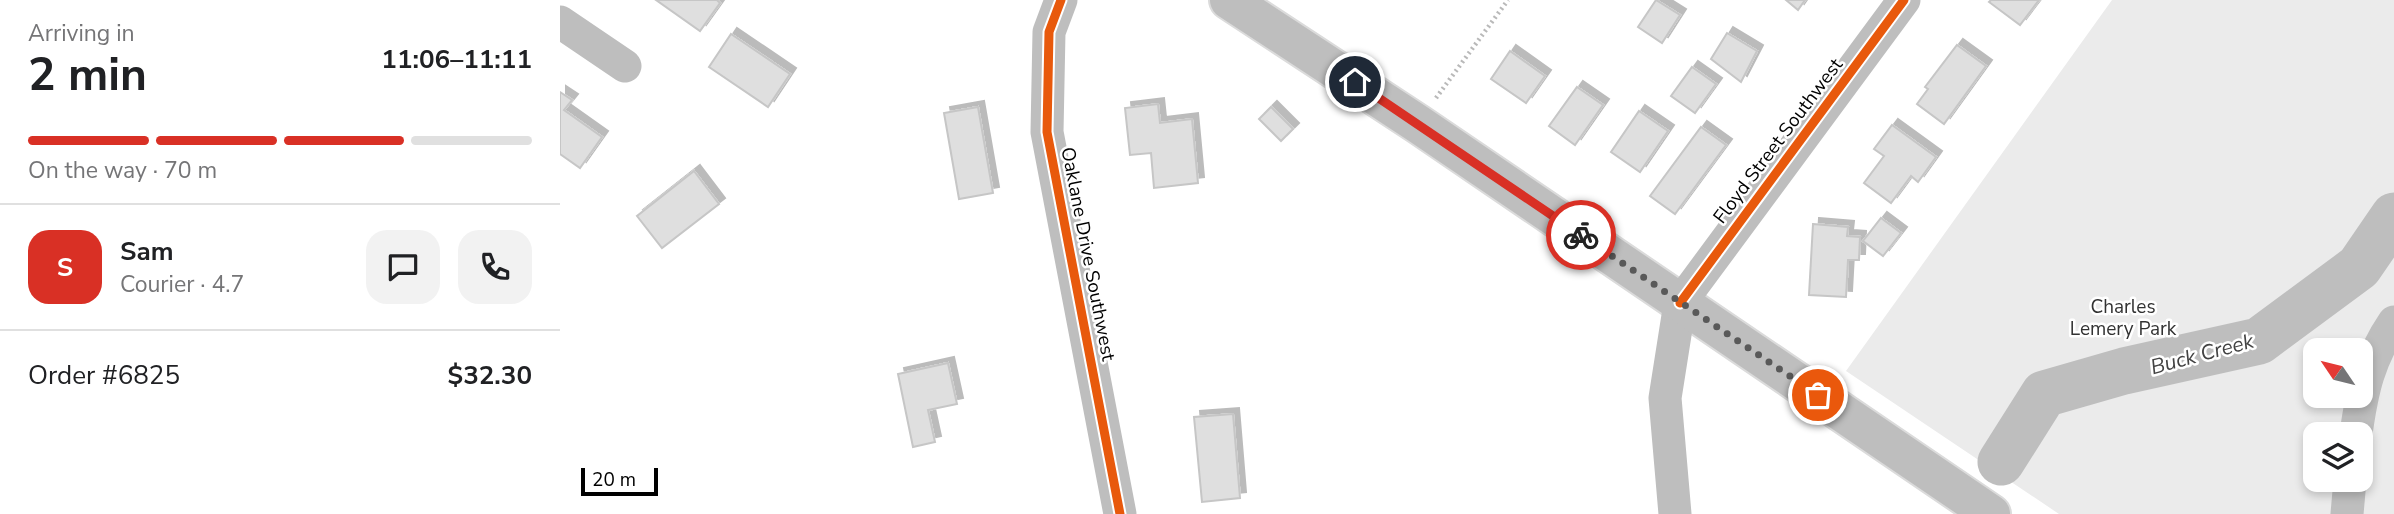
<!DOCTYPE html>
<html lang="en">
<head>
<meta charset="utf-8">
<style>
  :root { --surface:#fff; --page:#f2f2f2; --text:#202124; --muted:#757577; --line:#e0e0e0; --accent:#d93025 }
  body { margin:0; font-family:"Nunito Sans",sans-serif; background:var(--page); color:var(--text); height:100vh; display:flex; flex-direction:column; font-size:26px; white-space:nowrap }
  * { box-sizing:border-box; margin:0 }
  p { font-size:23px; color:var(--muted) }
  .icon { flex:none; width:38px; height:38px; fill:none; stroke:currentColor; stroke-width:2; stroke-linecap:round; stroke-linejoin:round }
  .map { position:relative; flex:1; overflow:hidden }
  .side { display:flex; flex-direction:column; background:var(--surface); width:560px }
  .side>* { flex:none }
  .needle { width:46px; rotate:305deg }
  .buttons { position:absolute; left:1743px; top:338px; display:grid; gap:14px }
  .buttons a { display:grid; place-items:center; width:70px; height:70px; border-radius:14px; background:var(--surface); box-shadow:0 4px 10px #0003; font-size:35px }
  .scale { position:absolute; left:21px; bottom:18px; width:77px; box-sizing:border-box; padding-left:7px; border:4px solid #000; border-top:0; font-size:19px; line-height:24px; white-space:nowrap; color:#000; -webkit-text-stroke:5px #fff; paint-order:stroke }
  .pin { position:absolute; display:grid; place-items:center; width:60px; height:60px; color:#fff; margin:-30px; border:4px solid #fff; border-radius:50%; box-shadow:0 2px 7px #0007 }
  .courier { position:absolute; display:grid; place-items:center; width:70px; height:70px; margin:-35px; border:5px solid #d93025; border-radius:50%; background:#fff; color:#222; box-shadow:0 2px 9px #0007 }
  .overview em { font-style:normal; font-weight:700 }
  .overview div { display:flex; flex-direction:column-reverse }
  .overview { display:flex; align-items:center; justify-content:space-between; height:119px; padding:0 28px }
  h1 { font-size:46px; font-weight:700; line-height:52px }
  .bar { display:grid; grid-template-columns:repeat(4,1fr); gap:10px 7px; align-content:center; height:84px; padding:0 28px }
  .bar i { height:9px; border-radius:5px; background:var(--line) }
  .bar .active { background:var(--accent) }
  .bar p { grid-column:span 4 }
  .line { display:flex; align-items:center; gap:18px; padding:0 28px; border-top:2px solid var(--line) }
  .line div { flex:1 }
  .round { display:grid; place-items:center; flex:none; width:74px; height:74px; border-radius:21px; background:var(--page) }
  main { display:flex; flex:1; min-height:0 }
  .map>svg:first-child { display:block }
</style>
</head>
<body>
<main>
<section class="side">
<div class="overview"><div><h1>2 min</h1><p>Arriving in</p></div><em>11:06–11:11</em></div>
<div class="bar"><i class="active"></i><i class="active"></i><i class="active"></i><i></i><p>On the way · 70 m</p></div>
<div class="line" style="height:126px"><b class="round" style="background:var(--accent);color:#fff">S</b><div><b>Sam</b><p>Courier · 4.7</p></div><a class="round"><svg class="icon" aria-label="chat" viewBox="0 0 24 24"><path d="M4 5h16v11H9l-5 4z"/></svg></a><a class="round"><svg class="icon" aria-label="phone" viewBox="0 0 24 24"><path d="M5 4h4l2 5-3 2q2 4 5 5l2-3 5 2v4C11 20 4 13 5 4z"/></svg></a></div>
<div class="line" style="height:91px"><div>Order #6825</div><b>$32.30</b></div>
</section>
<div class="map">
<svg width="1834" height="514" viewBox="0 0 1834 514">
  <defs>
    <filter id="shadow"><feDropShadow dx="6" dy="-6" stdDeviation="0" flood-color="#0004"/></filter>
  </defs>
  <rect width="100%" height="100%" fill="#fff"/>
  <path fill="#ebebeb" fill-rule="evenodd" d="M1552 0H1834V514H1499L1286 371ZM1755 350H1801V396H1755ZM1755 434H1801V480H1755Z"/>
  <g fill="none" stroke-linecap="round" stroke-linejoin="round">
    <polyline stroke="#bebebe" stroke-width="47" points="1441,462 1484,394 1564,371 1699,341 1799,267 1834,216"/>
  </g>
  <g fill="#dfdfdf" stroke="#c6c6c6" stroke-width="2" filter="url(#shadow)">
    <polygon points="96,0 157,0 160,3 140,31"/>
    <polygon points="1096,0 1120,15 1102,43 1078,27"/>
    <polygon points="1226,0 1245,0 1238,10"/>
    <polygon points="1431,0 1479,0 1460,25 1429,2"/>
    <polygon points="1167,33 1197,51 1181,82 1151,59"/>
    <polygon points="171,34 230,74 208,107 149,67"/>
    <polygon points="1397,45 1426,66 1384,124 1357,104 1368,89 1365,87"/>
    <polygon points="950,51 985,76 966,103 931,79"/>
    <polygon points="1132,67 1156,84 1135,113 1111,96"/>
    <polygon points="1017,87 1043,105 1015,145 989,126"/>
    <polygon points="0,92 12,100 4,110 42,137 20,168 0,154"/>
    <polygon points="598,104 600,123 632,119 638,183 594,188 591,153 570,155 565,108"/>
    <polygon points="418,107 433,193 399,199 384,113"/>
    <polygon points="711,107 733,129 721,141 699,119"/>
    <polygon points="1079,111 1108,131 1080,172 1051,152"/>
    <polygon points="1332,125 1376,157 1358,182 1351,176 1331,203 1304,183 1324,156 1314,149"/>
    <polygon points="1141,127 1166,145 1115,214 1090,196"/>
    <polygon points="134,171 159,204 102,248 77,216"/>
    <polygon points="1321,218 1341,233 1323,256 1303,241"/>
    <polygon points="1253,224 1288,227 1287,236 1300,237 1299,260 1288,260 1286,297 1249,295"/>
    <polygon points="388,363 397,404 368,410 375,442 353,447 338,374"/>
    <polygon points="673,414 680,498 642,502 634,417"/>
  </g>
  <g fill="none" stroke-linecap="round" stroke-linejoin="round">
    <defs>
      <polyline id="major" points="669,0 858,124 1431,514"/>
    </defs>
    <use href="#major" stroke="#dbdbdb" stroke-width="42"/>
    <polyline stroke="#b9b9b9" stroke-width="4.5" stroke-dasharray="2 3.5" stroke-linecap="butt" points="876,98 948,0"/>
    <g stroke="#bebebe" stroke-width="33">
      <polyline points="501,0 489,32 487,132 560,514"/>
      <polyline points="0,22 65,66"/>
      <path d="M1796 434C1802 390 1809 359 1834 322"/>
      <polyline points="1115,514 1105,398 1120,303 1344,0"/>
      <polyline points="1787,514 1790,480"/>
    </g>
    <use href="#major" stroke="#bebebe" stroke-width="38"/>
    <defs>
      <g id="cycleway">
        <polyline points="501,0 489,32 487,132 560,514"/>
        <polyline points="1120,303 1344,0"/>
      </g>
    </defs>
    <use href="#cycleway" stroke="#fff" stroke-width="13"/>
    <use href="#cycleway" stroke="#e8590c" stroke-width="9"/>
  </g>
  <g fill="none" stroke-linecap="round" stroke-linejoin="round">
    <polyline stroke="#595959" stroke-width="7" stroke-dasharray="0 12.6" points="1021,235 1258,395"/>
    <polyline stroke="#d93025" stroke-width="9" points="795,82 1021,235"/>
  </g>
  <g text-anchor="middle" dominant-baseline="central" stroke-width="5" stroke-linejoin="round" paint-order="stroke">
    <g font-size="19" fill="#000" stroke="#fff">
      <text transform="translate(1218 141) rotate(-53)">Floyd Street Southwest</text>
      <text transform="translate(528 254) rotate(79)">Oaklane Drive Southwest</text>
    </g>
    <g font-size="19" fill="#323232" stroke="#fff">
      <text x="1563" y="307">Charles<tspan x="1563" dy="22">Lemery Park</tspan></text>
    </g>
    <g font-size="21" font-style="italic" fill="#434343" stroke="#fff">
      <text transform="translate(1642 354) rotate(-15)">Buck Creek</text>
    </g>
  </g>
</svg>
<div class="buttons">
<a><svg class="needle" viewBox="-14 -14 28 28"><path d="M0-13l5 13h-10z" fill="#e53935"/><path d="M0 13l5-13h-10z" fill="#757577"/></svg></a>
<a><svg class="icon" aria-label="layers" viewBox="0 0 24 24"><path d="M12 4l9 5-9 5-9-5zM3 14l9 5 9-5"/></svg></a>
</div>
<div class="scale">20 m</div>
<div class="pin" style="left:1258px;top:395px;background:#ea580c"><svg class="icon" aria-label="bag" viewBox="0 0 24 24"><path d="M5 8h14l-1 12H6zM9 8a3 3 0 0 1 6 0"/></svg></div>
<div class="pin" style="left:795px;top:82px;background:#1f2937"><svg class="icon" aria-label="home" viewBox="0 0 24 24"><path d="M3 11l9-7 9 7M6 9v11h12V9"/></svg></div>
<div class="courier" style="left:1021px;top:235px"><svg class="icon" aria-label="bike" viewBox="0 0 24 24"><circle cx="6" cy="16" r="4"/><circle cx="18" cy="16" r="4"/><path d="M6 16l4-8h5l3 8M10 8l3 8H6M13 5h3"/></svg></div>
</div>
</main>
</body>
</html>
